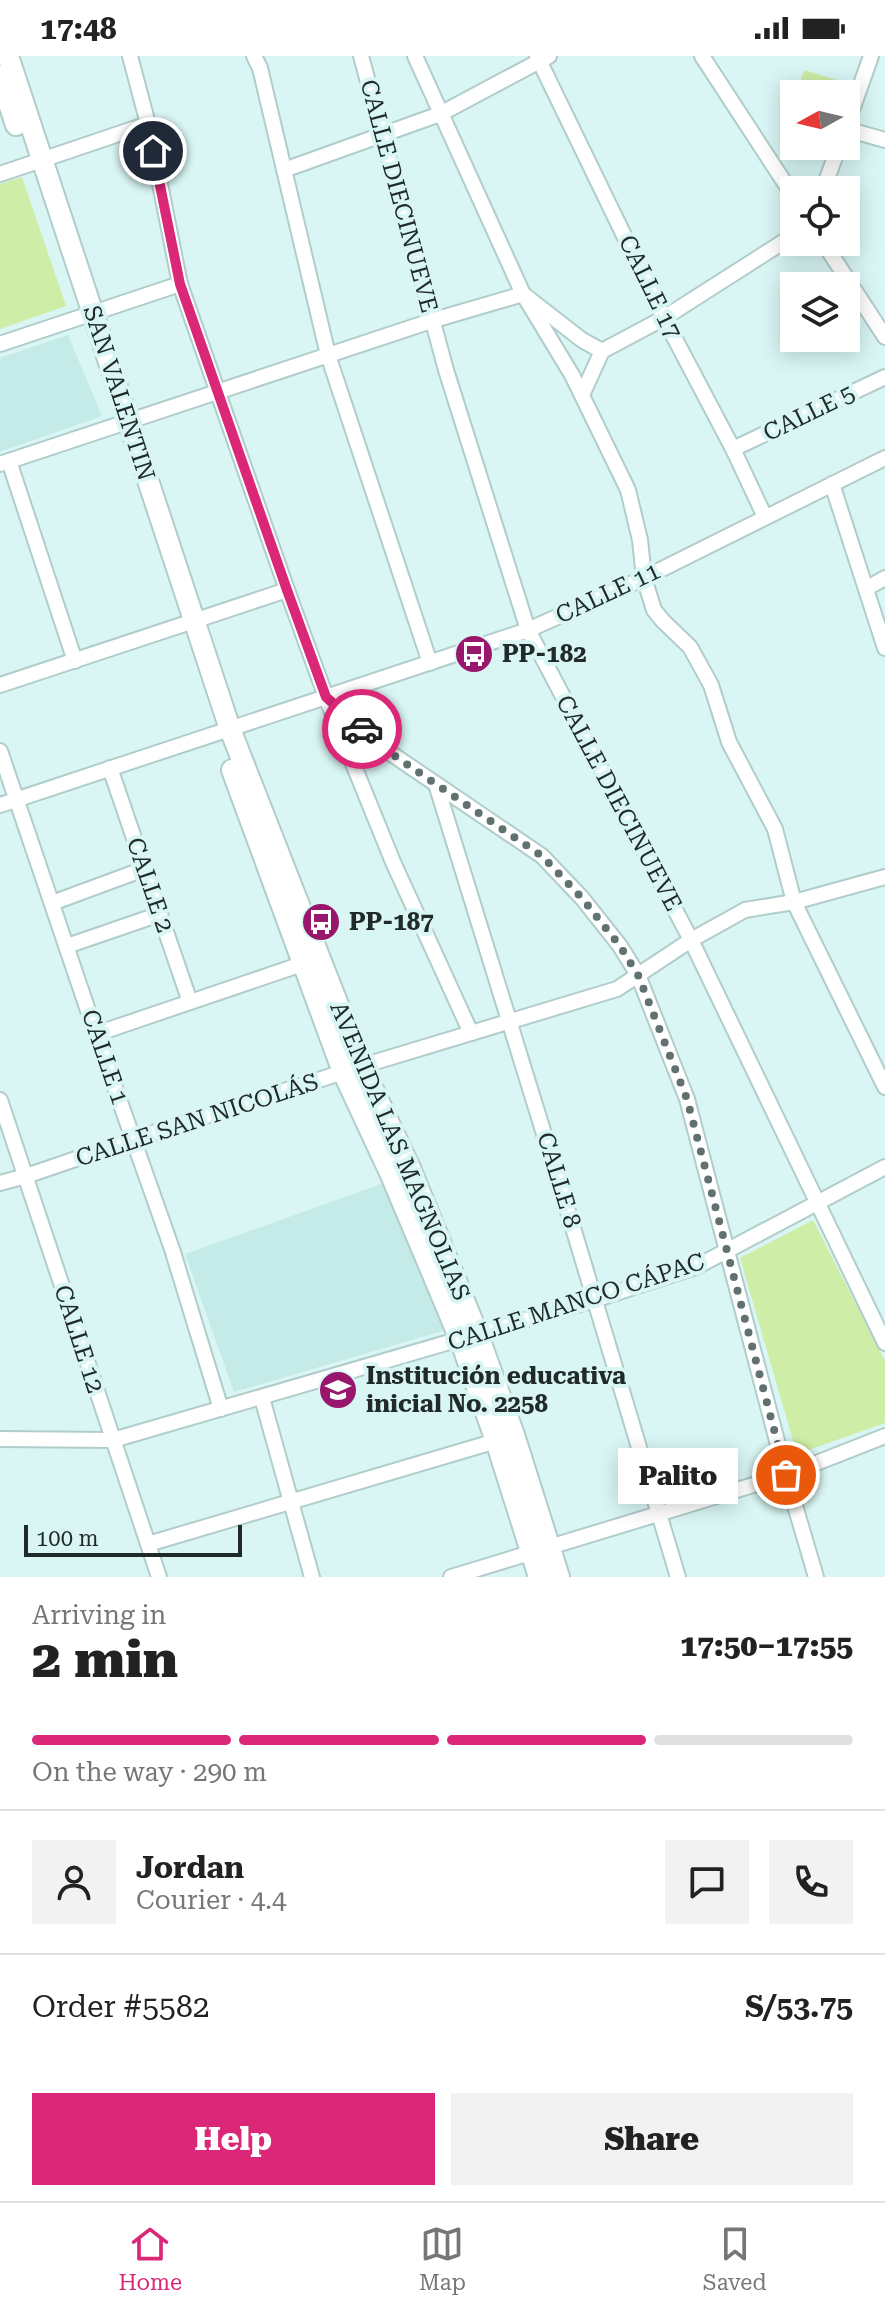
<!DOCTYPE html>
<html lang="en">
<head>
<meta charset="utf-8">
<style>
  :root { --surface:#fff; --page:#f2f2f2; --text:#222; --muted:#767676; --line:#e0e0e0; --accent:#db2777 }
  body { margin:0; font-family:"Roboto Serif",serif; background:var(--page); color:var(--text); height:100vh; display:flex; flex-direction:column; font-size:30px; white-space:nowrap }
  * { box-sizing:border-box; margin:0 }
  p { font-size:26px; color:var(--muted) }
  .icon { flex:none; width:44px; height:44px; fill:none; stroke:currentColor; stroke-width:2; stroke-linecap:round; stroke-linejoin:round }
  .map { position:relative; height:1521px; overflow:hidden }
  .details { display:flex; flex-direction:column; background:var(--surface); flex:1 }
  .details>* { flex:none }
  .needle { width:52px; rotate:262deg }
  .buttons { position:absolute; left:780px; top:24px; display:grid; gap:16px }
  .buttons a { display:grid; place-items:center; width:80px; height:80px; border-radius:0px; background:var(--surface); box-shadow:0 4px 20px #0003; font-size:40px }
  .scale { position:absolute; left:24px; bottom:20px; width:218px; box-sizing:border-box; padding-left:8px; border:4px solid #1f2a29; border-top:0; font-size:22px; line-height:28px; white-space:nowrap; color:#1f2a29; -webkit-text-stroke:6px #d9f6f4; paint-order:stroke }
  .pin { position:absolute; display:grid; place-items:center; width:68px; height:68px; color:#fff; margin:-34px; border:4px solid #fff; border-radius:50%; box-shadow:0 2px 8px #0007 }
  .courier { position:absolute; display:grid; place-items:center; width:80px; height:80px; margin:-40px; border:6px solid #db2777; border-radius:50%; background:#fff; color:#222; box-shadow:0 2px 10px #0007 }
  .bubble { position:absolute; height:56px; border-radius:0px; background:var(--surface); box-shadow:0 4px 20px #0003; font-size:26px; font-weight:800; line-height:56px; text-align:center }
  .summary em { font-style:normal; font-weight:800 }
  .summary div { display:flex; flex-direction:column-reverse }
  .summary { display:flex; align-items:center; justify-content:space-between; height:136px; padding:0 32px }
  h1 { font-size:52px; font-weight:800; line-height:60px }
  .bar { display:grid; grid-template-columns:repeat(4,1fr); gap:12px 8px; align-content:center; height:96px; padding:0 32px }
  .bar i { height:10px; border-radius:6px; background:var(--line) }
  .bar .active { background:var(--accent) }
  .bar p { grid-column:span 4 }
  .line { display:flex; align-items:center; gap:20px; padding:0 32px; border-top:2px solid var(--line) }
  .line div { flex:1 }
  .round { display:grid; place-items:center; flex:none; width:84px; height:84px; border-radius:0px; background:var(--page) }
  .primary-button { display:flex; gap:16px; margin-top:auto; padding:16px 32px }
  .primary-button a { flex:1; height:92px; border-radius:0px; background:var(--accent); color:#fff; font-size:32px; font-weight:800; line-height:92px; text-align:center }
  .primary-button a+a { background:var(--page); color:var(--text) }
  .status { display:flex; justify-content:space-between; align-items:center; height:56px; padding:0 40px; background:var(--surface); direction:ltr }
  .status svg { height:22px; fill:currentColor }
  .dock { display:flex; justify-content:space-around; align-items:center; height:112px; border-top:2px solid var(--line); background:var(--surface); font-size:22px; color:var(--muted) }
  .dock a { display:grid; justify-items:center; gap:4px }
  .dock .active { color:var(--accent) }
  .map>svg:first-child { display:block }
</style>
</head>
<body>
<div class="status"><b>17:48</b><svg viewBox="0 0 49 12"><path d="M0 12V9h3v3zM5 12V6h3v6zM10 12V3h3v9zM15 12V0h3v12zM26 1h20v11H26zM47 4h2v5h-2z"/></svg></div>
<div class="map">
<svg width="885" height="1521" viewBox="0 0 885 1521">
  <rect width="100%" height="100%" fill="#d9f6f4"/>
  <g fill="#c5ebe8">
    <polygon points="68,279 102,360 0,396 0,302"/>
    <polygon points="384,1127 449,1273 234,1336 185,1198"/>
  </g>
  <g fill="#ceeda6">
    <polygon points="804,14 846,27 842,38 796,38"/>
    <polygon points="22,121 66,250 0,273 0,128"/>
    <polygon points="813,1164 885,1305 885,1367 797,1398 740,1202"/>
  </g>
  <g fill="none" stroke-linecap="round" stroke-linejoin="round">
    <defs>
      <g id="minor">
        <polyline points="130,0 148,68 180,228 287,534 326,641 393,806 471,977"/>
        <polyline points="254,0 260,12 328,299 430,607"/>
        <polyline points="361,0 446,314 528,574 691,884 885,1287"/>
        <polyline points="415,0 523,238 572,319 628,434 640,484 644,522 654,554 663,565 690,591 711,629 729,686 775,773 794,846 885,1031"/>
        <polyline points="537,0 664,262 733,393 765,461"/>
        <polyline points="702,0 794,141"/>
        <polyline points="846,71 871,0"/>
        <polyline points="846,73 885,84"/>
        <polyline points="284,114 440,58 549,0"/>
        <polyline points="0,118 148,68"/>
        <polyline points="823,134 839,90"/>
        <polyline points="823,186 885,281"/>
        <polyline points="0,288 180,228"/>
        <polyline points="582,339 602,295 664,262 794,179"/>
        <polyline points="733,393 885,321"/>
        <polyline points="9,405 75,605"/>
        <polyline points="0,408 434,264 523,238 582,284 602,295"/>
        <polyline points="832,428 885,592"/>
        <polyline points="867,532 885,522"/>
        <polyline points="0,629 287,534"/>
        <polyline points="326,641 380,690 542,800 582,842 620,890 638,919 687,1043 786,1419 816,1521"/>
        <polyline points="0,695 96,978 172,1193 221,1353"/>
        <polyline points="110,712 190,946"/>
        <path d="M436 728C519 992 599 1256 678 1521"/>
        <polyline points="0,749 528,574 644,522 885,402"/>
        <polyline points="52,847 144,813"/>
        <polyline points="67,890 160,858"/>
        <polyline points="96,978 302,908"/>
        <polyline points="0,1044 159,1521"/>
        <polyline points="0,1127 26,1120 134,1083 362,1010 617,933 691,884 745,854 794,846 885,821"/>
        <polyline points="262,1342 312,1521"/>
        <polyline points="0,1383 113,1384 594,1244 696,1211 885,1111"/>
        <polyline points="148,1488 496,1385"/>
        <polyline points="451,1521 786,1419 885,1380"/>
      </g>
      <g id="secondary">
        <polyline points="8,0 230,673 362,1010 410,1112 478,1279 514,1379 559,1521"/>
        <polyline points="0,20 16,69"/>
        <polyline points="232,714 343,1016 391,1119 460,1283 496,1385 539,1521"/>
      </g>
    </defs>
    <use href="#minor" stroke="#b1cdcb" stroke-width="18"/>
    <use href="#secondary" stroke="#b1cdcb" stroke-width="24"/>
    <use href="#minor" stroke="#fff" stroke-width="14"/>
    <use href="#secondary" stroke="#fff" stroke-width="20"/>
  </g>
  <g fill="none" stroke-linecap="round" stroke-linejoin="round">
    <polyline stroke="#607170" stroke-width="8" stroke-dasharray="0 14.4" points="362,673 380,690 542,800 582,842 620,890 638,919 687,1043 786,1419"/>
    <polyline stroke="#db2777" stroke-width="10" points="153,95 180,228 287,534 326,641 362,673"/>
  </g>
  <defs>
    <symbol id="bus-disc" viewBox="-11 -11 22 22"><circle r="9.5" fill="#98166c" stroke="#d9f6f4"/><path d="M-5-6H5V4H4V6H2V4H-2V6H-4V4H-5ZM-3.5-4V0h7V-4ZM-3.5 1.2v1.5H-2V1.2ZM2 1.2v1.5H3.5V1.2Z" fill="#fff"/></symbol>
    <symbol id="school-disc" viewBox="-11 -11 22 22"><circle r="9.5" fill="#98166c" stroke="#d9f6f4"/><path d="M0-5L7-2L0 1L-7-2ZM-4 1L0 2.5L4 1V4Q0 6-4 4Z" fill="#fff"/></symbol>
  </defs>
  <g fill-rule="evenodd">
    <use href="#bus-disc" x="452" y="576" width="44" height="44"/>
    <use href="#bus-disc" x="299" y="844" width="44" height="44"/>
    <use href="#school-disc" x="316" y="1312" width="44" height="44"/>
  </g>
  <g text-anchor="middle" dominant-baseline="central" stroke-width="8" stroke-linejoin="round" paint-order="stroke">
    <g font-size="24" fill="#1f2a29" stroke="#d9f6f4">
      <text transform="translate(399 140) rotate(75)">CALLE DIECINUEVE</text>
      <text transform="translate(650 231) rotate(64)">CALLE 17</text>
      <text transform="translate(119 337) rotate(72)">SAN VALENTIN</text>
      <text transform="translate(809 357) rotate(-26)">CALLE 5</text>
      <text transform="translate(608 537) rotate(-25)">CALLE 11</text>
      <text transform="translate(619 747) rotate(62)">CALLE DIECINUEVE</text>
      <text transform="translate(150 829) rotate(71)">CALLE 2</text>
      <text transform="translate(105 1001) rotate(71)">CALLE 1</text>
      <text transform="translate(197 1064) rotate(-18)">CALLE SAN NICOLÁS</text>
      <text transform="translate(400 1095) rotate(67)">AVENIDA LAS MAGNOLIAS</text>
      <text transform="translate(559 1124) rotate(73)">CALLE 8</text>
      <text transform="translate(576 1246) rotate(-18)">CALLE MANCO CÁPAC</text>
      <text transform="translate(79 1283) rotate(72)">CALLE 12</text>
    </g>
    <g font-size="24" font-weight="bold" fill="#1f2a29" stroke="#d9f6f4" text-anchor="start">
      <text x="502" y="598">PP-182</text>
      <text x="349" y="866">PP-187</text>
      <text x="366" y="1320">Institución educativa<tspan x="366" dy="28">inicial No. 2258</tspan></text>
    </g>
  </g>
</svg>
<div class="buttons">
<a><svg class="needle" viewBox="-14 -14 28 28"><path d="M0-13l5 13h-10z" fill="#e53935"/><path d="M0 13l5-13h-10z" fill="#767676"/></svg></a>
<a><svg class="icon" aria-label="locate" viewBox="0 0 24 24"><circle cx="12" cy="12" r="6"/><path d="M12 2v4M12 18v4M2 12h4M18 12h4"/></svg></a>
<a><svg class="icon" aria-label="layers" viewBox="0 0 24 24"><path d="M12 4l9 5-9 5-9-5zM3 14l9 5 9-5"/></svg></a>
</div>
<div class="scale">100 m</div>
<div class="pin" style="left:786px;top:1419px;background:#ea580c"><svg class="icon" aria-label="bag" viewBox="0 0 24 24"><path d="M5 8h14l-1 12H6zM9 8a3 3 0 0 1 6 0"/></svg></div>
<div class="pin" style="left:153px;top:95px;background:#1f2937"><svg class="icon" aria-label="home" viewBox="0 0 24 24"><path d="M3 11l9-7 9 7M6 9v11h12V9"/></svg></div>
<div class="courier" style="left:362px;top:673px"><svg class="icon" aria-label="car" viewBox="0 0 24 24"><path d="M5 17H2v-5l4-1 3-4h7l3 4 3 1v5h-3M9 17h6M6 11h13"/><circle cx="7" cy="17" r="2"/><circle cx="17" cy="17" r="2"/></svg></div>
<div class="bubble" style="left:618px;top:1392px;width:120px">Palito</div>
</div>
<section class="details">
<div class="summary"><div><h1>2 min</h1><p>Arriving in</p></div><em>17:50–17:55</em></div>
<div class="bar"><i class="active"></i><i class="active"></i><i class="active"></i><i></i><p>On the way · 290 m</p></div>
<div class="line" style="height:144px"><a class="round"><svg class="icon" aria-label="person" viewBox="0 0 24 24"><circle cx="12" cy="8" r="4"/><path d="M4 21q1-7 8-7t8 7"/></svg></a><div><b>Jordan</b><p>Courier · 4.4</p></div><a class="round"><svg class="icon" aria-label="chat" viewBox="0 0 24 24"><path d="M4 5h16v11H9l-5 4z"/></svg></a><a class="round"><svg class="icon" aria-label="phone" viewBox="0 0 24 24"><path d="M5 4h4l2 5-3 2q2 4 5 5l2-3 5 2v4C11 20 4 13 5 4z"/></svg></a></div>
<div class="line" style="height:104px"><div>Order #5582</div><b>S/53.75</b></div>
<div class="primary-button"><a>Help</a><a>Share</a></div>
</section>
<nav class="dock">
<a class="active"><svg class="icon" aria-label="home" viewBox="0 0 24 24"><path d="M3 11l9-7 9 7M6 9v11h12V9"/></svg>Home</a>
<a><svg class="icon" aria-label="map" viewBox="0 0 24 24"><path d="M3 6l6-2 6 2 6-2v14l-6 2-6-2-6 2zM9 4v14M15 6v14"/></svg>Map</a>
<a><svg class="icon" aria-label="saved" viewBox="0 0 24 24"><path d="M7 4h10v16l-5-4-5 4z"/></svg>Saved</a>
</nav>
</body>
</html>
